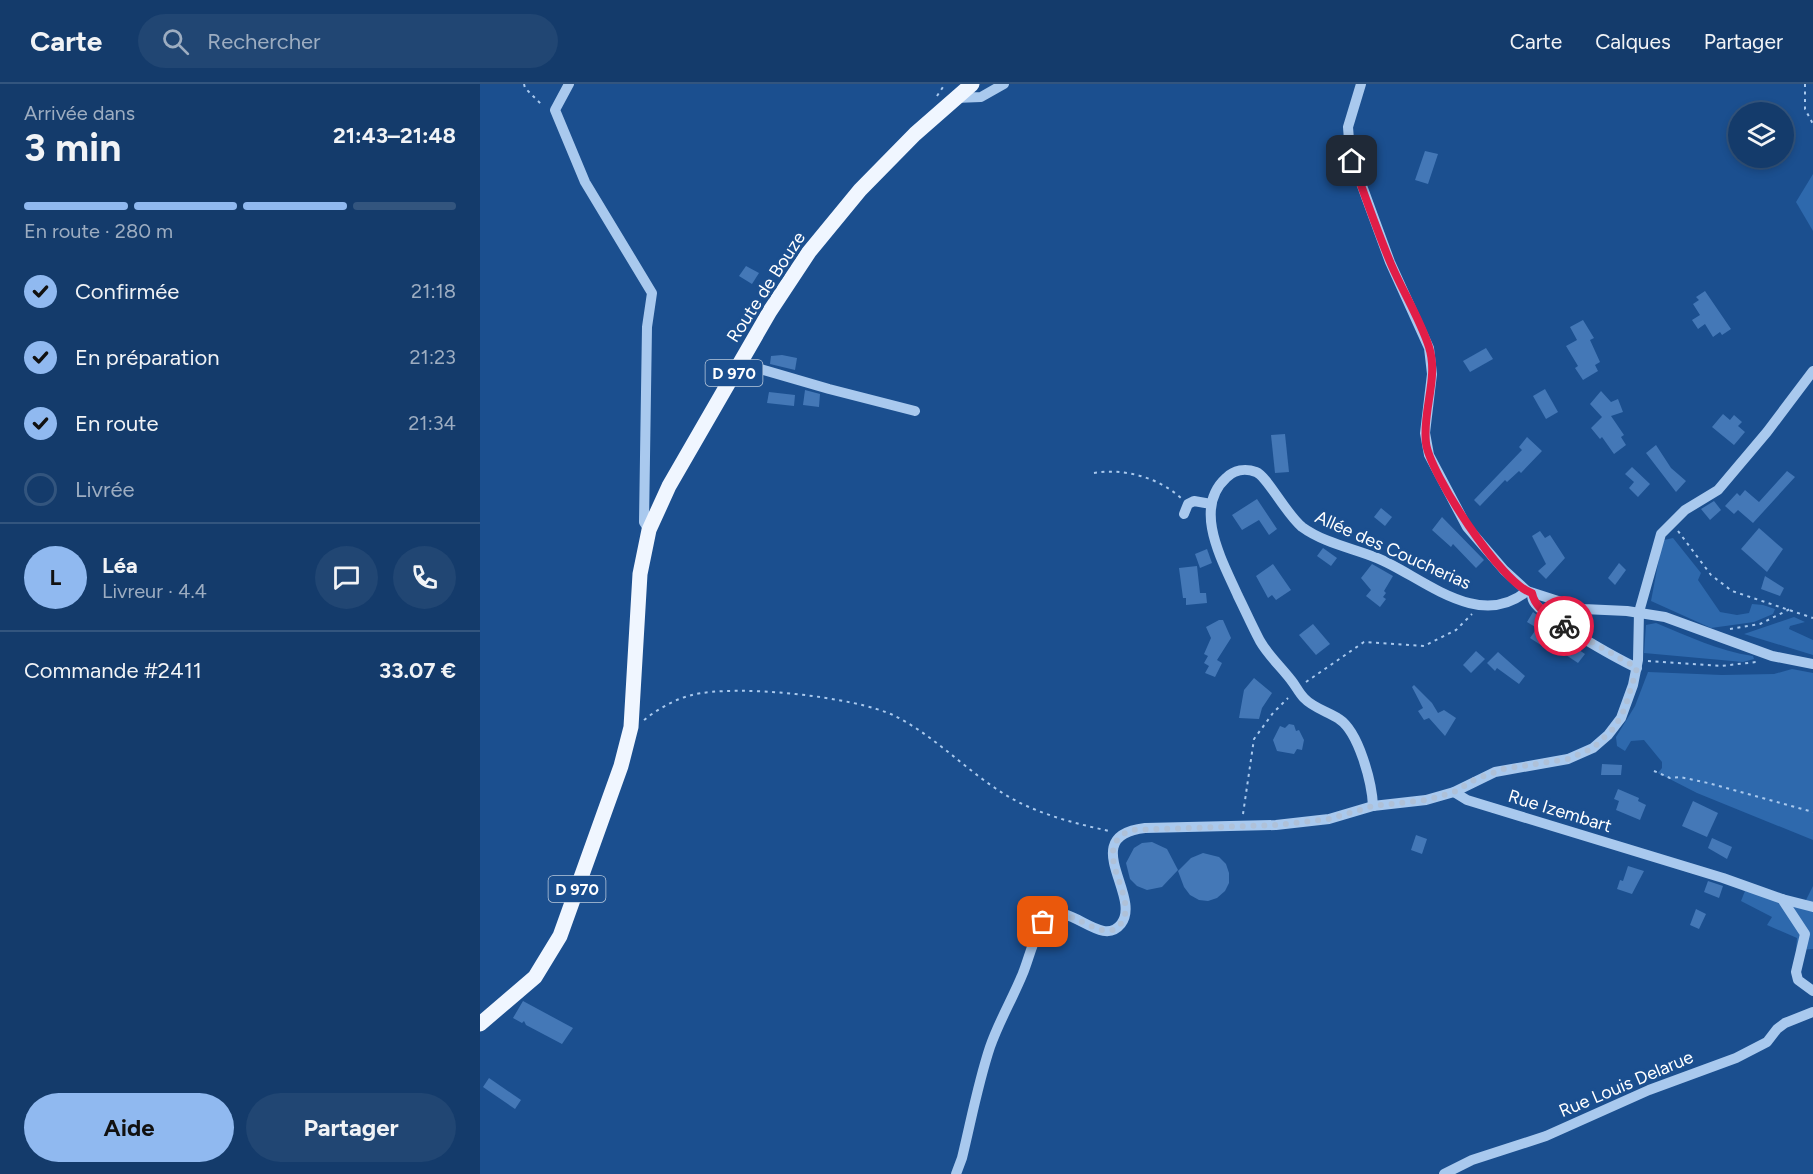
<!DOCTYPE html>
<html lang="fr">
<head>
<meta charset="utf-8">
<style>
  :root { --surface:#143b6b; --page:#214673; --text:#f1f3f6; --muted:#9dadc1; --line:#33557e; --accent:#90b9f0 }
  body { margin:0; font-family:Figtree,sans-serif; background:var(--page); color:var(--text); height:100vh; display:flex; flex-direction:column; font-size:22px; white-space:nowrap }
  * { box-sizing:border-box; margin:0 }
  p { font-size:20px; color:var(--muted) }
  .icon { flex:none; width:33px; height:33px; fill:none; stroke:currentColor; stroke-width:2; stroke-linecap:round; stroke-linejoin:round }
  .map { position:relative; flex:1; overflow:hidden }
  .details { display:flex; flex-direction:column; background:var(--surface); width:480px }
  .details>* { flex:none }
  .controls { position:absolute; left:1248px; top:18px; display:grid; gap:12px }
  .controls a { display:grid; place-items:center; width:66px; height:66px; border-radius:50%; background:var(--surface); box-shadow:0 3px 9px #0003,0 0 0 2px var(--line); font-size:30px }
  .pin { position:absolute; display:grid; place-items:center; width:51px; height:51px; color:#fff; margin:-26px; border-radius:12px; box-shadow:0 3px 9px #0006 }
  .courier { position:absolute; display:grid; place-items:center; width:60px; height:60px; margin:-30px; border:4px solid #e11d48; border-radius:50%; background:#fff; color:#222; box-shadow:0 2px 8px #0007 }
  .headline em { font-style:normal; font-weight:700 }
  .headline div { display:flex; flex-direction:column-reverse }
  .headline { display:flex; align-items:center; justify-content:space-between; height:102px; padding:0 24px }
  h1 { font-size:39px; font-weight:700; line-height:45px }
  .bar { display:grid; grid-template-columns:repeat(4,1fr); gap:9px 6px; align-content:center; height:72px; padding:0 24px }
  .bar i { height:8px; border-radius:4px; background:var(--line) }
  .bar .selected { background:var(--accent) }
  .bar p { grid-column:span 4 }
  .line { display:flex; align-items:center; gap:15px; padding:0 24px; border-top:2px solid var(--line) }
  .line div { flex:1 }
  .round { display:grid; place-items:center; flex:none; width:63px; height:63px; border-radius:32px; background:var(--page) }
  ol { padding:0 24px; list-style:none }
  li { display:flex; align-items:center; gap:18px; height:66px }
  li p { margin-inline-start:auto }
  li .icon { padding:6px; border-radius:50%; background:var(--accent); color:#111; stroke-width:4 }
  li:last-child { color:var(--muted) }
  li i { width:33px; height:33px; border:3px solid var(--line); border-radius:50% }
  .action { display:flex; gap:12px; margin-top:auto; padding:12px 24px }
  .action a { flex:1; height:69px; border-radius:36px; background:var(--accent); color:#111; font-size:24px; font-weight:700; line-height:69px; text-align:center }
  .action a+a { background:var(--page); color:var(--text) }
  header { display:flex; align-items:center; gap:36px; box-sizing:border-box; height:84px; padding:0 30px; background:var(--surface); border-bottom:2px solid var(--line) }
  header strong { font-size:28px }
  nav { display:flex; gap:33px; margin-inline-start:auto; font-size:21px }
  .search { width:420px; height:54px; background:var(--page); display:flex; align-items:center; gap:15px; box-sizing:border-box; padding:0 21px; border-radius:33px; color:var(--muted); font-size:22px }
  main { display:flex; flex:1; min-height:0 }
  .map>svg:first-child { display:block }
</style>
</head>
<body>
<header>
<strong>Carte</strong>
<div class="search"><svg class="icon" aria-label="search" viewBox="0 0 24 24"><circle cx="10" cy="10" r="6"/><path d="M15 15l6 6"/></svg>Rechercher</div>
<nav><a>Carte</a><a>Calques</a><a>Partager</a></nav>
</header>
<main>
<section class="details">
<div class="headline"><div><h1>3 min</h1><p>Arrivée dans</p></div><em>21:43–21:48</em></div>
<div class="bar"><i class="selected"></i><i class="selected"></i><i class="selected"></i><i></i><p>En route · 280 m</p></div>
<ol>
<li><svg class="icon" aria-label="check" viewBox="0 0 24 24"><path d="M5 12l5 5 9-10"/></svg>Confirmée<p>21:18</p></li>
<li><svg class="icon" aria-label="check" viewBox="0 0 24 24"><path d="M5 12l5 5 9-10"/></svg>En préparation<p>21:23</p></li>
<li><svg class="icon" aria-label="check" viewBox="0 0 24 24"><path d="M5 12l5 5 9-10"/></svg>En route<p>21:34</p></li>
<li><i></i>Livrée</li>
</ol>
<div class="line" style="height:108px"><b class="round" style="background:var(--accent);color:#111">L</b><div><b>Léa</b><p>Livreur · 4.4</p></div><a class="round"><svg class="icon" aria-label="chat" viewBox="0 0 24 24"><path d="M4 5h16v11H9l-5 4z"/></svg></a><a class="round"><svg class="icon" aria-label="phone" viewBox="0 0 24 24"><path d="M5 4h4l2 5-3 2q2 4 5 5l2-3 5 2v4C11 20 4 13 5 4z"/></svg></a></div>
<div class="line" style="height:78px"><div>Commande #2411</div><b>33.07 €</b></div>
<div class="action"><a>Aide</a><a>Partager</a></div>
</section>
<div class="map">
<svg width="1333" height="1090" viewBox="0 0 1333 1090">
  <rect width="100%" height="100%" fill="#1b4f8f"/>
  <g fill="#2e69ad">
    <polygon points="1333,90 1333,147 1316,118"/>
    <polygon points="1193,454 1221,489 1218,496 1240,528 1257,531 1269,529 1272,520 1283,521 1295,525 1293,530 1274,538 1231,544 1171,517 1181,464 1184,456"/>
    <polygon points="1314,533 1325,538 1310,542 1309,545 1333,556 1333,571 1264,550"/>
    <path d="M1176 539C1208 552 1238 567 1273 572L1274 575 1263 578 1164 569 1166 541Z"/>
    <polygon points="1312,585 1333,589 1333,756 1217,709 1178,689 1182,684 1182,678 1164,656 1151,657 1145,667 1137,662 1136,653 1155,622 1168,588 1242,591 1294,590"/>
    <polygon points="1333,802 1333,865 1316,866 1317,854 1287,841 1292,833 1261,817 1265,807 1325,818"/>
  </g>
  <g fill="#4478b7">
    <polygon points="945,67 958,70 948,100 935,96"/>
    <polygon points="266,182 279,189 272,200 259,192"/>
    <polygon points="1225,207 1251,245 1242,251 1240,248 1233,253 1225,240 1218,245 1212,236 1220,231 1213,220 1219,216 1216,213"/>
    <polygon points="1103,236 1114,254 1110,256 1120,278 1115,281 1118,287 1103,296 1095,284 1098,282 1086,262 1097,256 1090,243"/>
    <polygon points="1006,264 1013,275 990,288 983,277"/>
    <polygon points="302,271 317,274 315,286 290,280 291,272"/>
    <polygon points="1065,305 1078,328 1066,335 1053,312"/>
    <polygon points="325,306 340,310 339,323 323,321"/>
    <polygon points="1121,307 1131,318 1138,315 1143,328 1131,332 1144,351 1141,353 1146,361 1134,370 1122,353 1120,355 1111,344 1122,333 1110,320"/>
    <polygon points="289,308 315,311 314,322 287,319"/>
    <polygon points="1243,330 1250,336 1254,331 1262,338 1258,342 1265,348 1254,361 1232,343"/>
    <polygon points="805,350 809,388 795,389 791,351"/>
    <polygon points="1047,353 1062,367 1041,389 1039,387 1027,398 1025,396 1000,422 994,416 1042,366 1039,363"/>
    <polygon points="1176,361 1191,384 1206,397 1196,408 1166,369"/>
    <polygon points="1152,383 1170,400 1158,413 1149,404 1154,398 1145,390"/>
    <polygon points="1307,387 1315,393 1273,439 1258,426 1254,430 1245,422 1257,409 1260,412 1265,406 1279,418"/>
    <polygon points="777,415 797,445 789,451 779,436 762,446 752,431"/>
    <polygon points="1234,417 1241,426 1230,436 1221,425"/>
    <polygon points="901,424 912,433 905,442 894,433"/>
    <polygon points="962,433 1004,476 996,484 973,460 971,463 952,446"/>
    <polygon points="1279,444 1303,465 1287,488 1261,465"/>
    <polygon points="1060,447 1065,454 1070,451 1085,474 1066,495 1058,487 1066,480 1052,452"/>
    <polygon points="843,464 857,474 851,482 837,472"/>
    <polygon points="727,465 732,479 720,484 715,470"/>
    <polygon points="1139,479 1146,486 1135,501 1128,494"/>
    <polygon points="793,480 811,506 796,516 792,511 788,514 776,492"/>
    <polygon points="892,480 913,492 904,507 906,509 903,513 906,515 900,523 886,512 891,506 881,494"/>
    <polygon points="717,482 720,509 726,509 727,519 706,521 706,514 703,514 699,484"/>
    <polygon points="1285,492 1304,504 1300,512 1281,505"/>
    <polygon points="1053,528 1086,553 1079,562 1069,555 1064,563 1050,554 1057,544 1047,538"/>
    <polygon points="739,536 743,536 751,554 737,576 742,579 735,593 725,589 729,582 724,579 728,572 724,570 731,554 726,543"/>
    <polygon points="833,540 850,560 836,571 819,551"/>
    <polygon points="1093,562 1105,570 1098,579 1086,571"/>
    <polygon points="996,567 1005,575 991,589 983,581"/>
    <polygon points="1018,568 1045,592 1039,600 1017,584 1015,587 1007,579"/>
    <polygon points="774,594 792,609 782,624 779,635 759,634 764,606"/>
    <polygon points="934,601 952,619 958,629 964,626 976,634 965,652 949,634 944,636 938,627 943,624 932,603"/>
    <polygon points="809,640 814,641 816,647 819,646 824,656 822,666 817,665 814,670 797,667 793,656 800,642 805,644"/>
    <polygon points="1122,680 1142,681 1141,691 1121,691"/>
    <polygon points="1138,705 1159,714 1158,717 1166,721 1160,736 1136,726 1139,717 1134,715"/>
    <polygon points="1213,717 1238,729 1227,753 1202,742"/>
    <polygon points="936,751 947,755 942,770 931,766"/>
    <polygon points="1232,754 1252,763 1247,775 1228,764"/>
    <polygon points="672,758 687,765 698,786 682,803 667,806 657,802 650,795 646,779 654,764 662,759"/>
    <polygon points="723,769 739,773 746,780 749,789 749,799 745,807 737,814 728,817 719,816 710,811 704,803 698,787 711,774"/>
    <polygon points="1148,782 1164,787 1152,810 1137,805 1140,796 1143,797"/>
    <polygon points="1228,797 1243,802 1239,814 1224,808"/>
    <polygon points="1216,825 1226,830 1219,845 1210,841"/>
    <polygon points="43,917 93,944 82,960 46,941 44,937 42,939 33,934"/>
    <polygon points="9,994 41,1016 35,1025 3,1003"/>
  </g>
  <g fill="none" stroke-linecap="round" stroke-linejoin="round">
    <g stroke="#a9c9ee" stroke-width="2" stroke-dasharray="3 4.5" stroke-linecap="butt">
      <polyline points="44,0 45,4 63,22"/>
      <polyline points="1325,0 1325,25 1333,40"/>
      <polyline points="457,12 465,0"/>
      <path d="M614 389C643 384 678 393 701 414"/>
      <polyline points="1198,447 1231,491 1252,507 1333,534"/>
      <polyline points="1250,545 1280,540 1310,525"/>
      <polyline points="1168,577 1241,582 1276,578"/>
      <polyline points="826,598 884,558 944,562 976,546 992,530"/>
      <path d="M164 636C178 625 195 615 212 611 255 600 374 612 415 632 451 650 481 681 515 704 549 728 589 738 629 747"/>
      <polyline points="1174,687 1190,694 1200,693 1228,699 1333,728"/>
      <polyline points="763,730 774,655 793,629 808,614"/>
    </g>
    <g stroke="#a9c9ee" stroke-width="10">
      <polyline points="89,0 75,26 105,98 172,209 167,243 164,438 169,446"/>
      <polyline points="881,0 868,43 870,69 910,178 949,264 952,290 945,349 949,371 987,443 1024,486 1047,507 1103,525 1147,527 1185,533 1292,572 1333,580"/>
      <polyline points="475,14 501,13 524,0"/>
      <polyline points="260,279 349,305 435,327"/>
      <polyline points="704,430 708,420 714,417 731,420"/>
      <path d="M1052 509C1052 512 1052 515 1054 518 1062 533 1138 575 1157 584"/>
      <polyline points="974,708 987,716 1243,794 1302,815 1325,850 1316,888 1318,896 1333,907"/>
      <path d="M893 722C892 699 879 648 859 635 849 628 833 624 824 614 819 609 816 602 811 596 801 583 788 571 780 557 772 542 765 526 758 512 743 478 712 425 746 394 754 386 765 384 776 388 787 392 806 430 822 443 844 459 872 464 897 474 940 491 998 548 1047 507"/>
      <polyline points="1302,815 1333,823"/>
      <path d="M476 1090 482 1074C491 1037 498 999 510 963 519 937 533 914 543 889 549 875 557 839 570 832 591 819 622 864 641 840 663 812 596 752 665 744L796 741 849 735 893 722 946 716 974 708 1015 688 1088 675 1113 664 1128 651 1141 634 1153 601 1158 576 1159 528 1181 450 1205 426 1238 406 1287 348 1333 287"/>
      <polyline points="964,1090 992,1076 1066,1052 1169,1006 1256,974 1287,958 1297,945 1305,939 1333,928"/>
    </g>
    <polyline stroke="#f0f6ff" stroke-width="15" points="0,940 55,893 80,852 141,682 151,643 160,490 169,446 189,402 290,227 329,168 380,106 435,50 492,0"/>
  </g>
  <g fill="none" stroke-linecap="round" stroke-linejoin="round">
    <path stroke="#afc1d8" stroke-width="6" stroke-dasharray="0 10.8" d="M563 838C584 809 623 868 642 838 659 811 607 765 651 746L796 741 849 735 893 722 946 716 974 708 996 695 1024 685 1088 675 1113 664 1135 643 1145 624 1157 584 1084 542"/>
    <path stroke="#e11d48" stroke-width="8" d="M872 77C885 111 897 147 911 180 923 208 940 235 949 263 959 294 942 327 946 359 949 388 1022 501 1052 509 1055 525 1071 532 1084 542"/>
  </g>
  <g text-anchor="middle" dominant-baseline="central" stroke-width="6" stroke-linejoin="round" paint-order="stroke">
    <g fill="#1b4f8f" stroke="#bbcadd" stroke-width="1.5">
      <rect x="225.5" y="276" width="57" height="26" rx="4.5"/>
      <rect x="68.5" y="792" width="57" height="26" rx="4.5"/>
    </g>
    <g font-size="16" font-weight="bold" fill="#fff">
      <text x="254" y="289">D 970</text>
      <text x="97" y="805">D 970</text>
    </g>
    <g font-size="18" fill="#fff" stroke="#1b4f8f">
      <text transform="translate(286 203) rotate(-57)">Route de Bouze</text>
      <text transform="translate(913 466) rotate(24)">Allée des Coucherias</text>
      <text transform="translate(1080 727) rotate(17)">Rue Izembart</text>
      <text transform="translate(1146 1000) rotate(-23)">Rue Louis Delarue</text>
    </g>
  </g>
</svg>
<div class="controls">
<a><svg class="icon" aria-label="layers" viewBox="0 0 24 24"><path d="M12 4l9 5-9 5-9-5zM3 14l9 5 9-5"/></svg></a>
</div>
<div class="pin" style="left:563px;top:838px;background:#ea580c"><svg class="icon" aria-label="bag" viewBox="0 0 24 24"><path d="M5 8h14l-1 12H6zM9 8a3 3 0 0 1 6 0"/></svg></div>
<div class="pin" style="left:872px;top:77px;background:#1f2937"><svg class="icon" aria-label="home" viewBox="0 0 24 24"><path d="M3 11l9-7 9 7M6 9v11h12V9"/></svg></div>
<div class="courier" style="left:1084px;top:542px"><svg class="icon" aria-label="bike" viewBox="0 0 24 24"><circle cx="6" cy="16" r="4"/><circle cx="18" cy="16" r="4"/><path d="M6 16l4-8h5l3 8M10 8l3 8H6M13 5h3"/></svg></div>
</div>
</main>
</body>
</html>
